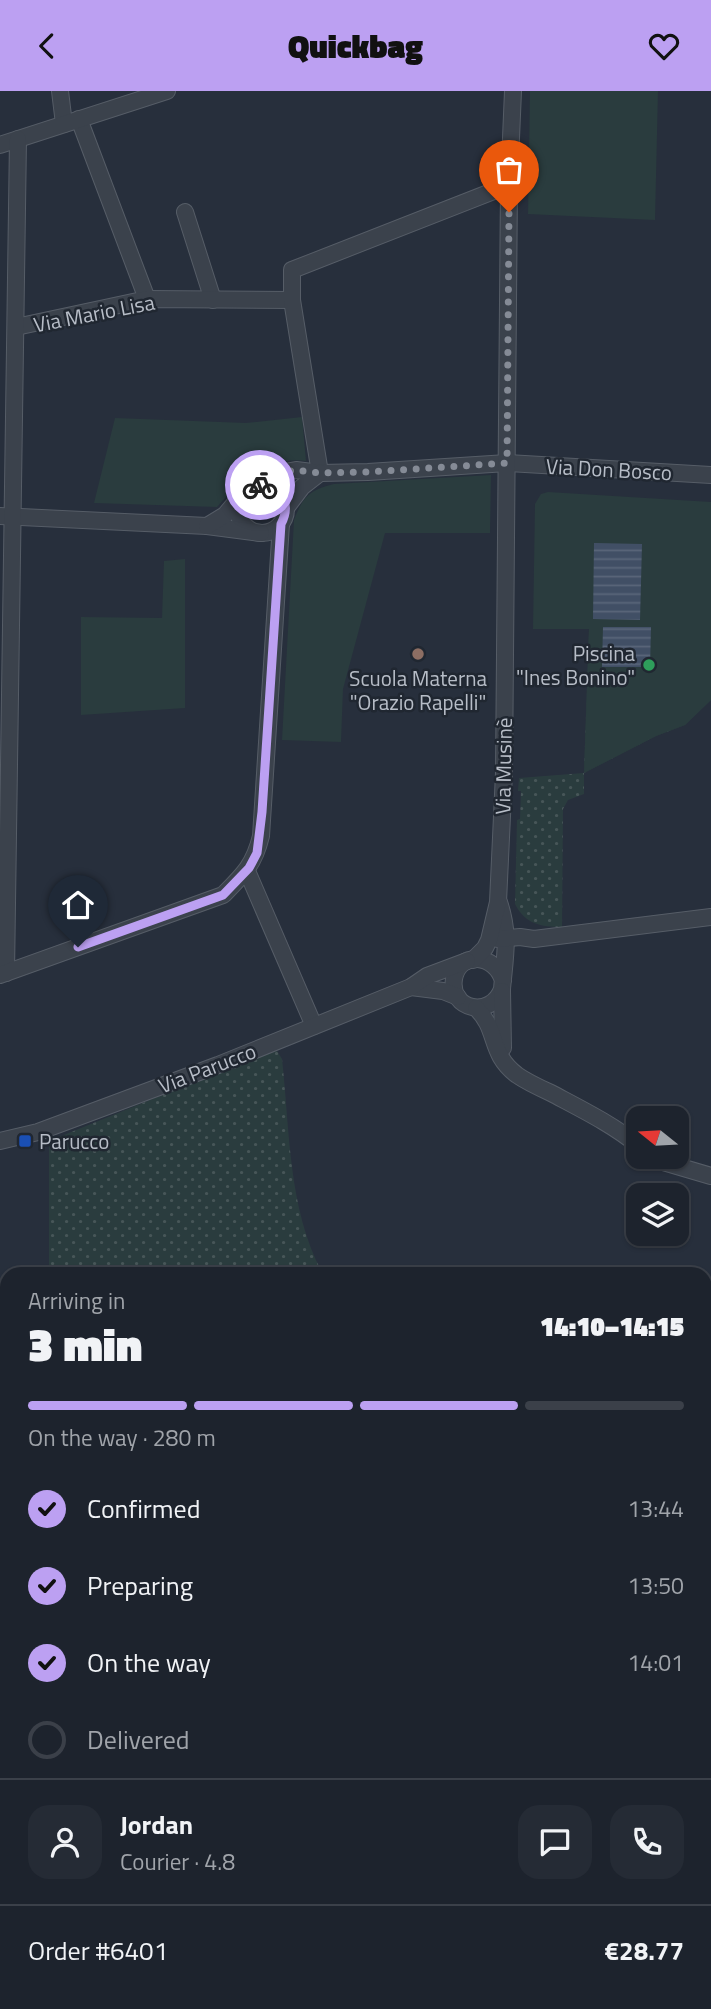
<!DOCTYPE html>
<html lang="en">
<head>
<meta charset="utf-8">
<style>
  :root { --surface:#1d232d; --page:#252b35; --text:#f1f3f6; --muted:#a0a4aa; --line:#3b4049; --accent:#bca0f2 }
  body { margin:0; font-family:"Titillium Web",sans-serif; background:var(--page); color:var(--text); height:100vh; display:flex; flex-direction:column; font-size:26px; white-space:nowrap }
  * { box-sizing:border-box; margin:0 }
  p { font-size:23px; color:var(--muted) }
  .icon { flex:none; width:38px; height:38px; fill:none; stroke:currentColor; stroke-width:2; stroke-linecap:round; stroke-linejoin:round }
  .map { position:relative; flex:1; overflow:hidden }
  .panel { position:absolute; left:0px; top:1176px; width:712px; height:742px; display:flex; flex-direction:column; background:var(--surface); border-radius:21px 21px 0 0; box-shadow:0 2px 5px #0004,0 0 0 2px var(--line) }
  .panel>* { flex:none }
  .needle { width:46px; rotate:288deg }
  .tools { position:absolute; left:626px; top:1015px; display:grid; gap:14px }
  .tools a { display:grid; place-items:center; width:63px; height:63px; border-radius:14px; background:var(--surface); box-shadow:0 2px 5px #0004,0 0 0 2px var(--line); font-size:35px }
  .pin { position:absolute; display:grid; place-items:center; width:60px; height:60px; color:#fff; margin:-72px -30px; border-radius:50% 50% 50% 0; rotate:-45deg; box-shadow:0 0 7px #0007 }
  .pin .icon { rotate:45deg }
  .courier { position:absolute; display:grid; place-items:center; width:70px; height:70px; margin:-35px; border:5px solid #bca0f2; border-radius:50%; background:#fff; color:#222; box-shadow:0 2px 9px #0007 }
  .head em { font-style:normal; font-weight:800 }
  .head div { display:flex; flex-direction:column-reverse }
  .head { display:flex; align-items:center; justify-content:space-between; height:119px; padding:0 28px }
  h1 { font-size:46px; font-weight:800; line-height:52px }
  .bar { display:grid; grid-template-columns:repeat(4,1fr); gap:10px 7px; align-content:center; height:84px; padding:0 28px }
  .bar i { height:9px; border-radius:5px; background:var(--line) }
  .bar .on { background:var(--accent) }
  .bar p { grid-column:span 4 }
  .line { display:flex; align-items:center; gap:18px; padding:0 28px; border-top:2px solid var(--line) }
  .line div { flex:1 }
  .round { display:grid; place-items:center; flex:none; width:74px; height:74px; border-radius:21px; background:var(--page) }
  ol { padding:0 28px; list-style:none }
  li { display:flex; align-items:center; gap:21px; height:77px }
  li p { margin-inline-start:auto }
  li .icon { padding:7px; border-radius:50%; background:var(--accent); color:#111; stroke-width:4 }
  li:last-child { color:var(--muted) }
  li i { width:38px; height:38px; border:4px solid var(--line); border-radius:50% }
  header { display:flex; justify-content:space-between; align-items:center; height:91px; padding:0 28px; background:var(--accent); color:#111; font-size:32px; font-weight:800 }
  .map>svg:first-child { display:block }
</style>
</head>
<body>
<header><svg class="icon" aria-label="back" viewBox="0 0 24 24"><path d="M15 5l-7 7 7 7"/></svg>Quickbag<svg class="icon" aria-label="heart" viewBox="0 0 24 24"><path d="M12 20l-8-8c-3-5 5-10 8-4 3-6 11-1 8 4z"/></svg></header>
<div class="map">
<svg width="711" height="1918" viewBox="0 0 711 1918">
  <defs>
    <pattern id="grass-dots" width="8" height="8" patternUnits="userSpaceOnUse" patternTransform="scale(1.75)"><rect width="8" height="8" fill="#2a3c3e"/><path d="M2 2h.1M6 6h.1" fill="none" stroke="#475658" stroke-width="1.8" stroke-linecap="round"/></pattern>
    <pattern id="water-rules" width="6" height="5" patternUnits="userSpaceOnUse" patternTransform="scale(1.75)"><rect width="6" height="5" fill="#414f65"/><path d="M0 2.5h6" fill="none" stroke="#5a667a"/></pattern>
  </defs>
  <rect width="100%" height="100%" fill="#272f3c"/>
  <g fill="url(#grass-dots)">
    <path d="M711 411V609L685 634 656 645 584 682V703L568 709 563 718 562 836C541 836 525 833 515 813L517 729 520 728 521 700H518L519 687 584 682 589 538Z"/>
    <path d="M273 959 277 960 282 968C290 1040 288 1119 323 1183H49V1050Z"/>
  </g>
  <g fill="#2a3c3e">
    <polygon points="530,0 658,0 655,129 528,123"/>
    <path d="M302 326 306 370C270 365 239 390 217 416L94 412 115 327 246 332Z"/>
    <path d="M491 384 490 442H385L343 598 341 651 282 649 294 429C303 406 309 399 334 393Z"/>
    <polygon points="548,401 711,411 711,609 685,634 656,645 584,682 589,538 533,538 535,413 541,403"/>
    <polygon points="185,468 185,617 81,624 81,526 162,527 164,470"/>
  </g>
  <g fill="url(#water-rules)">
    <polygon points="594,452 642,453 640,529 593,528"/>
    <polygon points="603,536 651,536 650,576 602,576"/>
  </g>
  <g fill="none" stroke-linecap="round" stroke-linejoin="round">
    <defs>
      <g id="minor">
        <polyline points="60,0 64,33"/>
        <polyline points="79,28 147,208"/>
        <polyline points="0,54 167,0"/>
        <polyline points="185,121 213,209"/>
        <polyline points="16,236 147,208 292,209"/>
        <polyline points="320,382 292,209 292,179 509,94"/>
        <circle cx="262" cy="418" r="24"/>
        <polyline points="258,394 280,382 296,379 320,382 368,381 507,372 711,384"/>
        <polyline points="286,417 302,396 320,382"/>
        <polyline points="0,425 207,435 261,442"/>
        <polyline points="207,435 225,424 241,405"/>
        <polyline points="247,780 314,935"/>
        <path d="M499 811C510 844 505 864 502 898 491 928 449 919 454 888 459 859 496 863 503 890"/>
        <polyline points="498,848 520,846 534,848 711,826"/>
        <polyline points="473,869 485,857 489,849 498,811 504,682 509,94 513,0"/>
        <polyline points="6,882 18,48"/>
        <path d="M0 884 223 804C243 784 254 774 261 745L281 433"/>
        <polyline points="411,896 443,900 458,906"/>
        <polyline points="502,900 503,957"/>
        <path d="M476 917C499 939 488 962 517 984 527 991 540 997 551 1002 581 1018 612 1033 639 1055"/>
        <polyline points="0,1050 38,1041 218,974 411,896 427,885 467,870"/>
        <polyline points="654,1066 660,1070 711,1085"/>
        <polyline points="705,1427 711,1427"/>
        <polyline points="0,1491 7,1490"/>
      </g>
    </defs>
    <use href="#minor" stroke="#565d67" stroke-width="18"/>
    <use href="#minor" stroke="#3b424c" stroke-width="16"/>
  </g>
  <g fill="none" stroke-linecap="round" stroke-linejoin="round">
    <polyline stroke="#858b96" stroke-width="7" stroke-dasharray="0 12.6" points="260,394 258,394 280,382 296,379 320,382 368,381 507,372 509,121"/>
    <path stroke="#bca0f2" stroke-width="9" d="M78 856 223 804 249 777 257 762 262 721 281 433C291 414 283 394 260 394"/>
  </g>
  <circle fill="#8d6e63" stroke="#202731" stroke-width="2.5" cx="418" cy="563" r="7"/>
  <circle fill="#2e9e5b" stroke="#202731" stroke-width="2.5" cx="649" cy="574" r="7"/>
  <rect fill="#1a4fb4" stroke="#202731" stroke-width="2.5" x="18" y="1043" width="14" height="14" rx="3.5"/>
  <g text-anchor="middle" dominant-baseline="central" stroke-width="5" stroke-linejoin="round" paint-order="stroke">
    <g font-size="21" fill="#b7bdc7" stroke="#202731">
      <text transform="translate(94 222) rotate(-11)">Via Mario Lisa</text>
      <text transform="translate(609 378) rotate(3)">Via Don Bosco</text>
      <text transform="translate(503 675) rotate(-89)">Via Musinè</text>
      <text transform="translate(207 977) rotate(-21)">Via Parucco</text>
    </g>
    <g font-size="21" fill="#b7bdc7" stroke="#202731" text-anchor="end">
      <text x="635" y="562">Piscina<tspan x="635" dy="24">"Ines Bonino"</tspan></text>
      <text x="418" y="587" text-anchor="middle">Scuola Materna<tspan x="418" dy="24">"Orazio Rapelli"</tspan></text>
      <text x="39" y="1050" text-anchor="start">Parucco</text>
    </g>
  </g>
</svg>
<div class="tools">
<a><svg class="needle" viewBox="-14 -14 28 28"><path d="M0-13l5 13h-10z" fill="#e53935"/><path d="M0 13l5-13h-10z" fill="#a0a4aa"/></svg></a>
<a><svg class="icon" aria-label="layers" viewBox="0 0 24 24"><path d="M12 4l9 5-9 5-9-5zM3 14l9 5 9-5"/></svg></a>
</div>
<div class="pin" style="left:509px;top:121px;background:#ea580c"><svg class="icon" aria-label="bag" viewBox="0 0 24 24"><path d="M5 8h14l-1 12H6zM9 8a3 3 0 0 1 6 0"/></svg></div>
<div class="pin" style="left:78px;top:856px;background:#1f2937"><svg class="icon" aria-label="home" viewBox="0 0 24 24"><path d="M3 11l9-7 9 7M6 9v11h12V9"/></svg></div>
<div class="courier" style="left:260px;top:394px"><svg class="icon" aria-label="bike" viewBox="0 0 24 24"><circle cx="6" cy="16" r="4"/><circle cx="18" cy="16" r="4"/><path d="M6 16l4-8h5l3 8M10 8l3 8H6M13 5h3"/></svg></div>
<section class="panel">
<div class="head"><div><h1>3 min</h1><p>Arriving in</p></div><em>14:10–14:15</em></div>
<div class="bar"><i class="on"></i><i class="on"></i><i class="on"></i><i></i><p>On the way · 280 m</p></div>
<ol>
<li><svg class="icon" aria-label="check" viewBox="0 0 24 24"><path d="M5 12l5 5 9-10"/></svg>Confirmed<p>13:44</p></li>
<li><svg class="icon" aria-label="check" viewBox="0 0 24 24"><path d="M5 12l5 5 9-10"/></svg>Preparing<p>13:50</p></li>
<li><svg class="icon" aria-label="check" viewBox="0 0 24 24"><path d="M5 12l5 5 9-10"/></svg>On the way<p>14:01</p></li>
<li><i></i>Delivered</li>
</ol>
<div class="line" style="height:126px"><a class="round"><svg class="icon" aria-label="person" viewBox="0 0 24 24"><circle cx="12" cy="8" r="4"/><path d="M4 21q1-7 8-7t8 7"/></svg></a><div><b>Jordan</b><p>Courier · 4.8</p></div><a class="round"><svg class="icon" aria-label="chat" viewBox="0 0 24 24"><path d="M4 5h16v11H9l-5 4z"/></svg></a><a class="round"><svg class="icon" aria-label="phone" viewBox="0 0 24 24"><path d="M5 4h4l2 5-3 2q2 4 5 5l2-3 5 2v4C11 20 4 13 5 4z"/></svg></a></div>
<div class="line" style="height:91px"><div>Order #6401</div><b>€28.77</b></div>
</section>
</div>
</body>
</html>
